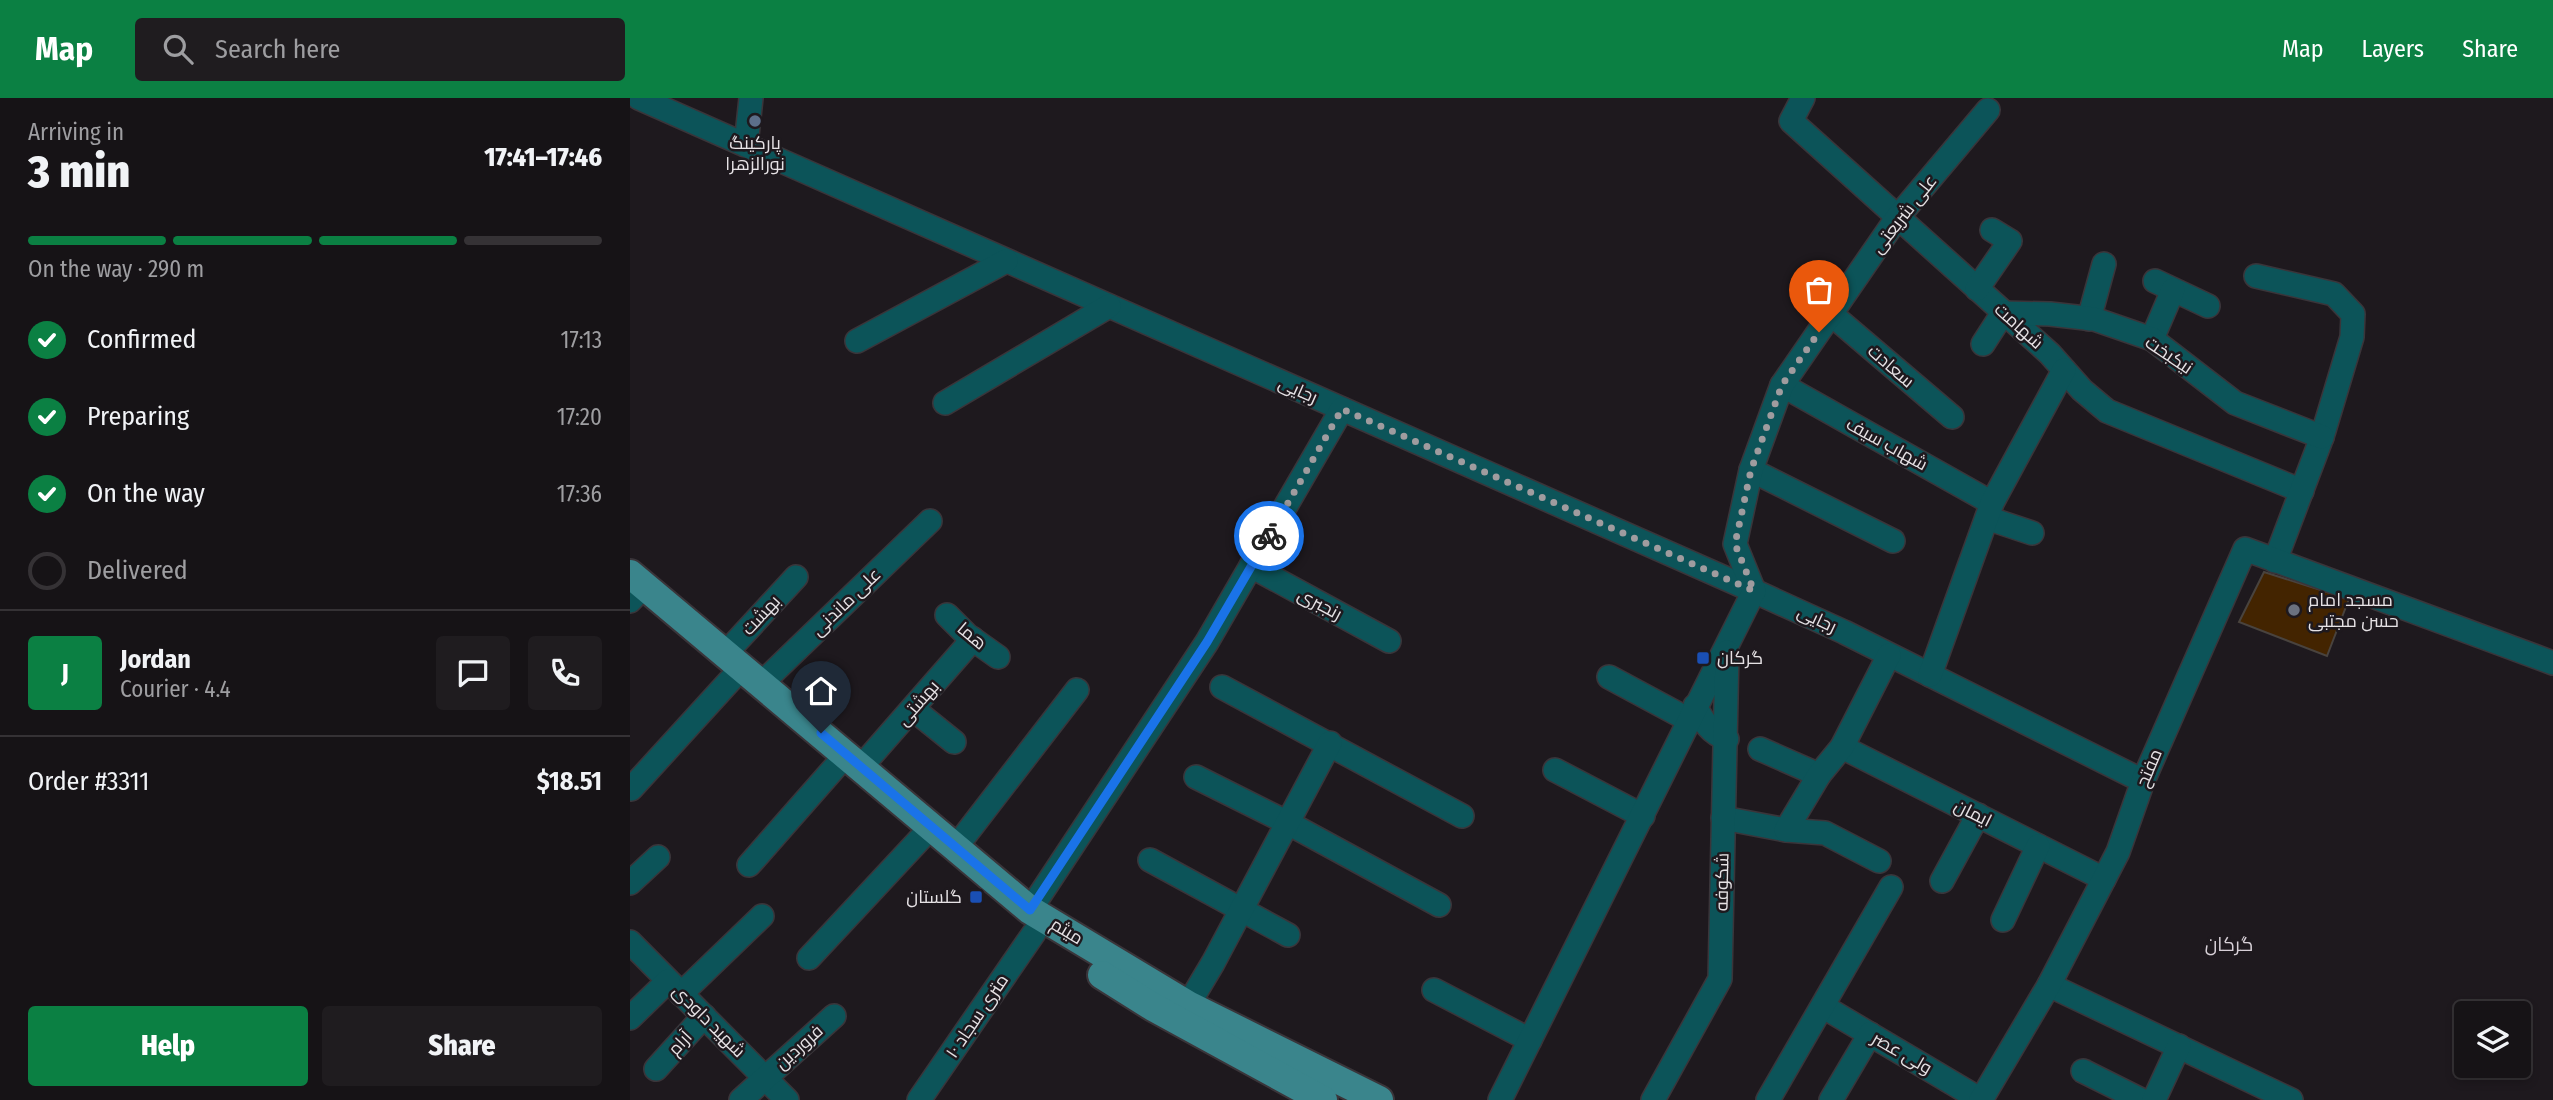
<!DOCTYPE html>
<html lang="en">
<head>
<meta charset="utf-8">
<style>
  :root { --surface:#161316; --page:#1f1c1f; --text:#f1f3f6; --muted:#9e9ea1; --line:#353235; --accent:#0b8043 }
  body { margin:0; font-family:"Fira Sans Condensed",Cairo,sans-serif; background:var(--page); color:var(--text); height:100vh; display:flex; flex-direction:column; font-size:26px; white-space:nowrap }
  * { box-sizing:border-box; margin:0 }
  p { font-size:23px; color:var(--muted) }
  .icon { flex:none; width:38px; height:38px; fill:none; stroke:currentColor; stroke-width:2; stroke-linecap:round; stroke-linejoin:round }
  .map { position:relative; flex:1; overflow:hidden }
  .side { display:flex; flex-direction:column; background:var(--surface); width:630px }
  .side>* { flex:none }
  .controls { position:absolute; left:1824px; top:903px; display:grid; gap:14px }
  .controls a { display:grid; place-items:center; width:77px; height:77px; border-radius:7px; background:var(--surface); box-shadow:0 4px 10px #0003,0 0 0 2px var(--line); font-size:35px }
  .pin { position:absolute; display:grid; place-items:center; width:60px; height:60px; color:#fff; margin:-72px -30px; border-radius:50% 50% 50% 0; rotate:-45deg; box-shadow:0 0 7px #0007 }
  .pin .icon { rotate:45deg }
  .courier { position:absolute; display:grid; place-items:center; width:70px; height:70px; margin:-35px; border:5px solid #1a73e8; border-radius:50%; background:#fff; color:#222; box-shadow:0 2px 9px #0007 }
  .summary em { font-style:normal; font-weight:800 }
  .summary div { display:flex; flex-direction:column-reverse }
  .summary { display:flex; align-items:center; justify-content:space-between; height:119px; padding:0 28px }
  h1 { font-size:46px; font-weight:800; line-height:52px }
  .bar { display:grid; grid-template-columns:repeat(4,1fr); gap:10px 7px; align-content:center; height:84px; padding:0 28px }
  .bar i { height:9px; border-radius:5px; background:var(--line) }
  .bar .current { background:var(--accent) }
  .bar p { grid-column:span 4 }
  .line { display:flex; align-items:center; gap:18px; padding:0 28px; border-top:2px solid var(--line) }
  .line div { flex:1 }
  .round { display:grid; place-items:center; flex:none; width:74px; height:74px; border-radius:7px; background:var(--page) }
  ol { padding:0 28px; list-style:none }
  li { display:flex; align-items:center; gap:21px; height:77px }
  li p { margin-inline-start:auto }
  li .icon { padding:7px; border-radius:50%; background:var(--accent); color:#fff; stroke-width:4 }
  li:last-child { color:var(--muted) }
  li i { width:38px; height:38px; border:4px solid var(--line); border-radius:50% }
  .button { display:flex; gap:14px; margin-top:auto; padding:14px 28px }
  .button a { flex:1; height:80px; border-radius:7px; background:var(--accent); color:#fff; font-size:28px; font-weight:800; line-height:80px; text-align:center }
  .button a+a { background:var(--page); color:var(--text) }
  header { display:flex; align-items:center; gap:42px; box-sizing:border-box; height:98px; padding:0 35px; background:var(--accent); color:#fff }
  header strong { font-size:33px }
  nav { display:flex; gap:38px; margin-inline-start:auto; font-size:24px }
  .search { width:490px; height:63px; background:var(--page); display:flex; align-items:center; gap:18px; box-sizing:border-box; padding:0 24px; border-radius:7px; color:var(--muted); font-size:26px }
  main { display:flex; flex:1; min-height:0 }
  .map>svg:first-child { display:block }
</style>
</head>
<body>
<header>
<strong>Map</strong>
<div class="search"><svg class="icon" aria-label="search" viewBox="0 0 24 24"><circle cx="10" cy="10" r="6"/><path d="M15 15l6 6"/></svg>Search here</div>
<nav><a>Map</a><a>Layers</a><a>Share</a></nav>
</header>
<main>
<section class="side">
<div class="summary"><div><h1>3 min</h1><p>Arriving in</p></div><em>17:41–17:46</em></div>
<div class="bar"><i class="current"></i><i class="current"></i><i class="current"></i><i></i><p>On the way · 290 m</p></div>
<ol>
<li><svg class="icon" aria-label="check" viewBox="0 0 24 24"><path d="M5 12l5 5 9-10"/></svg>Confirmed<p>17:13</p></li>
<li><svg class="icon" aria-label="check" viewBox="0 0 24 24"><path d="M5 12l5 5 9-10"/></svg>Preparing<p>17:20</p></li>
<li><svg class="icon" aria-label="check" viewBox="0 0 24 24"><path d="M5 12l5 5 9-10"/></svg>On the way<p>17:36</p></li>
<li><i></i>Delivered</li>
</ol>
<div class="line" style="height:126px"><b class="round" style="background:var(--accent);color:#fff">J</b><div><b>Jordan</b><p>Courier · 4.4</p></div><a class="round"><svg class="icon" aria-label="chat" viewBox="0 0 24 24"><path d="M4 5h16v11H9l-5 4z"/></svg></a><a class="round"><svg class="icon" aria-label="phone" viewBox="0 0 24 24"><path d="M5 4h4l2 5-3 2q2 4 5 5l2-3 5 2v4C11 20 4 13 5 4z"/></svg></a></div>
<div class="line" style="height:91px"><div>Order #3311</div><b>$18.51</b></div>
<div class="button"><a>Help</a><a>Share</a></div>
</section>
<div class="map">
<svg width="1923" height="1002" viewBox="0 0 1923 1002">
  <rect width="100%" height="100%" fill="#1e191e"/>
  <polygon fill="#432400" stroke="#49433e" stroke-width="2" points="1634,474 1719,501 1697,558 1609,524"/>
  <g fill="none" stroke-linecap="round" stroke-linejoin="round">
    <defs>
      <g id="minor">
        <polyline points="9,0 1124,493 1214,534 1513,683"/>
        <polyline points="1173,0 1161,23 1420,256 1452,292 1477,313 1672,393"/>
        <polyline points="116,47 121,0"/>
        <polyline points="1626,178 1704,196 1723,216 1722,239 1692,339 1645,463"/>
        <polyline points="1525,183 1578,208"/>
        <polyline points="1347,191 1380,143 1362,132"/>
        <polyline points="1201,216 1322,319"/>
        <polyline points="1459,221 1474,166"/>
        <polyline points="1522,241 1543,192"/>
        <polyline points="227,243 376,163"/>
        <polyline points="1353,246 1373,215 1420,216 1464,221 1522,241 1605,305 1692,339"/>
        <polyline points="1152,287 1362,405"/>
        <polyline points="315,305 479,208"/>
        <polyline points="1121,372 1263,443"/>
        <polyline points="1357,420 1402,435"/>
        <polyline points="621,468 759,543"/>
        <polyline points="1124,493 1105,446 1121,372 1152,287 1267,120 1358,12"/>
        <polyline points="0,503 14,488"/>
        <polyline points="317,517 337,537 368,559"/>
        <polyline points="95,556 166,479"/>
        <polyline points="1300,577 1362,405 1434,272"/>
        <polyline points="979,579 1059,622"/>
        <polyline points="132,585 300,423"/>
        <polyline points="592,589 832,718"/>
        <path d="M1065 608C1073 623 1080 635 1097 641"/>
        <polyline points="283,611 324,644"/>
        <polyline points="1212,649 1474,781"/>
        <polyline points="1130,651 1189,677"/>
        <polyline points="231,669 343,541"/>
        <polyline points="925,672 1013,718"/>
        <polyline points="566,679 658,725 809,807"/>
        <polyline points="1,691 105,577"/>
        <polyline points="1093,720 1156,732"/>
        <polyline points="326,749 447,592"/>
        <polyline points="520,762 658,837"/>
        <polyline points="1249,763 1195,735 1156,732 1189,677 1212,649 1259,557"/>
        <polyline points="119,767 207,667"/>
        <polyline points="1312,783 1348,717"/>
        <polyline points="0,785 28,759"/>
        <polyline points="400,812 577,544 712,311"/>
        <polyline points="1373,822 1408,748"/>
        <polyline points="0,844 157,1002"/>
        <polyline points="179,860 291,740"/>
        <polyline points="1419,887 1661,1002"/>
        <polyline points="804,892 900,942"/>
        <polyline points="51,896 132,818"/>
        <polyline points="558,907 583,865 700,645"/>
        <polyline points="1194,909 1351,1002"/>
        <polyline points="0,920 38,883"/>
        <polyline points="26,971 74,918"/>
        <polyline points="1453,973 1511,1002"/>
        <polyline points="111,1002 204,918"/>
        <polyline points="289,1002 404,835"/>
        <polyline points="870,1002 1124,493"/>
        <polyline points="1023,1002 1090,881 1097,554"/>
        <polyline points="1138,1002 1261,789"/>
        <polyline points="1201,1002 1240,936"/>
        <polyline points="1351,1002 1419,887 1488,754 1513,683 1615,451 1923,565"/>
        <polyline points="1524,1002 1549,948"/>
      </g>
      <g id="major">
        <polyline points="0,476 400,812 558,907 749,1002"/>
        <polyline points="472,877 523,909 693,1002"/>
      </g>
    </defs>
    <use href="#minor" stroke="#3a353a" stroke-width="26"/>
    <use href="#major" stroke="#3a353a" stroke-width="32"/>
    <use href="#minor" stroke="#0c5459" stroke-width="23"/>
    <use href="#major" stroke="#3a858c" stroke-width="28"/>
  </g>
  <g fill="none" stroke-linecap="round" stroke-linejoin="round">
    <polyline stroke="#a09c9f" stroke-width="7" stroke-dasharray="0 12.6" points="639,438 712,311 1124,493 1105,446 1121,372 1152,287 1189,234"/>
    <polyline stroke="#1a73e8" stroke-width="9" points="191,635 400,812 577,544 639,438"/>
  </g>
  <circle fill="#5c6f8a" stroke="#1e191e" stroke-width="2.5" cx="125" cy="23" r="7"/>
  <circle fill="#6b7280" stroke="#1e191e" stroke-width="2.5" cx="1664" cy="512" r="7"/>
  <g fill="#1a4fb4" stroke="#1e191e" stroke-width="2.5">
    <rect x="1066" y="553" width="14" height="14" rx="3.5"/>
    <rect x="339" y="792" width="14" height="14" rx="3.5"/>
  </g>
  <g text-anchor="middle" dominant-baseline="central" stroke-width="5" stroke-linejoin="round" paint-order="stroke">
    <g font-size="18" fill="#e6e2e5" stroke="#1e191e" text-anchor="start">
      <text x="125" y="45" text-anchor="middle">پارکینگ<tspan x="125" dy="21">نورالزهرا</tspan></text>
      <text x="1678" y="502">مسجد امام<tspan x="1678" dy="21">حسن مجتبی</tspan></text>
      <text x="1087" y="560">گرکان</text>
      <text x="332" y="799" text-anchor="end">گلستان</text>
    </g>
    <g font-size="18" fill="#e6e2e5" stroke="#1e191e">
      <text transform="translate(1274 116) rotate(-52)">علی شریعتی</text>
      <text transform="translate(1389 228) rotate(42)">شهامت</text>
      <text transform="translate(1539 257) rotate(34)">نیکبخت</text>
      <text transform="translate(1261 268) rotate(41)">سعادت</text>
      <text transform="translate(668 292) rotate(24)">رجایی</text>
      <text transform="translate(1257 346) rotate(29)">شهاب سیف</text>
      <text transform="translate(216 504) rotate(-44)">علی ماندنی</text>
      <text transform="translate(690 506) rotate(28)">رنجبری</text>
      <text transform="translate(131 517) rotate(-47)">بهشت</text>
      <text transform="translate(1187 521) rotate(25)">رجایی</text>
      <text transform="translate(342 538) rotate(40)">هما</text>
      <text transform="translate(288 605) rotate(-49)">بهشتی</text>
      <text transform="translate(1519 670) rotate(-67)">مفتح</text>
      <text transform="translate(1343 715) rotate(27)">ایمان</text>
      <text transform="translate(1092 784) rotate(-89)">شکوفه</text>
      <text transform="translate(437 833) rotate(31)">میثم</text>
      <text transform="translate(347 918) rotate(-56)">۱۰ متری سجاد</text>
      <text transform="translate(79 923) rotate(45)">شهید داودی</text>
      <text transform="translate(50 945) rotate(-47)">آرام</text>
      <text transform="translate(169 949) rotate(-42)">فروردین</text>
      <text transform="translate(1272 955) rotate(30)">ولی عصر</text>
    </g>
    <g font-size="19" fill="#d7d0d7" stroke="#1e191e">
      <text x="1599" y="846">گرکان</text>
    </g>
  </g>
</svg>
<div class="controls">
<a><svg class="icon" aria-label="layers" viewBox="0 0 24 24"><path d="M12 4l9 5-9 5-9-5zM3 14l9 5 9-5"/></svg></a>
</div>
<div class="pin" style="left:1189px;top:234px;background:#ea580c"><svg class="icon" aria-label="bag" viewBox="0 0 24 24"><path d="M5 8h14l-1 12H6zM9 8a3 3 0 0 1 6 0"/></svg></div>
<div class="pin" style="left:191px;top:635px;background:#1f2937"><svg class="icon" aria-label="home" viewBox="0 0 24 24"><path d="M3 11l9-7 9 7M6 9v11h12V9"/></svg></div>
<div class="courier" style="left:639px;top:438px"><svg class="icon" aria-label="bike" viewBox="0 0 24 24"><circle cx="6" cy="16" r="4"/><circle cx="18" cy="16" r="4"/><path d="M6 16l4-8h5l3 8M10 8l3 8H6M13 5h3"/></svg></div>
</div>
</main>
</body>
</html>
